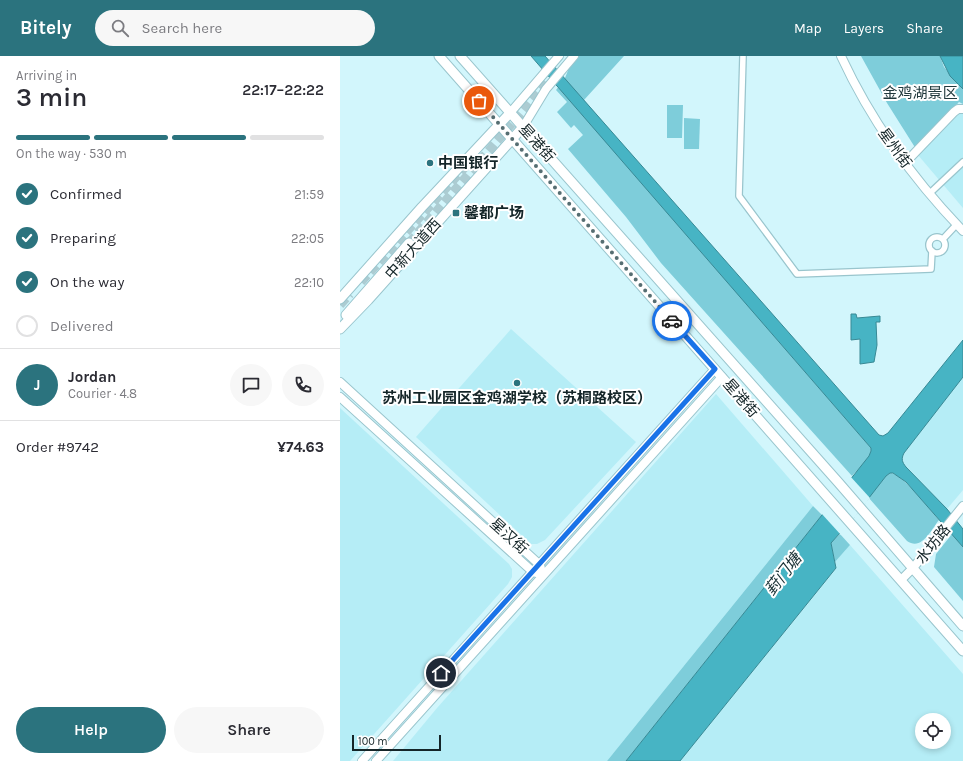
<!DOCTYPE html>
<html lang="en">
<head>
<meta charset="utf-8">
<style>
  :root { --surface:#fff; --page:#f7f7f7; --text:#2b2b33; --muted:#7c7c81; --line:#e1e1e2; --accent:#2b737e }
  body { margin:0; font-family:Karla,"Noto Sans SC",sans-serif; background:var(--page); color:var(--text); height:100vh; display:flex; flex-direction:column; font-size:15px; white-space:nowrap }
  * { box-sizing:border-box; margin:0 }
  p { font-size:13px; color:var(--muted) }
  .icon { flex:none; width:22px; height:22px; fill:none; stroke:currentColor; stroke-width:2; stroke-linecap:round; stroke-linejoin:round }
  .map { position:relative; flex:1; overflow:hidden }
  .side { display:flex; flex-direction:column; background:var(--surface); width:340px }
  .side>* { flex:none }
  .controls { position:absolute; left:575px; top:657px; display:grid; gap:8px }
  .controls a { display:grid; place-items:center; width:36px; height:36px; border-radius:50%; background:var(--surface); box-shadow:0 2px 6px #0003; font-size:20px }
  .scale { position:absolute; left:12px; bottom:10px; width:89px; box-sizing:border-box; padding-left:4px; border:2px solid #142528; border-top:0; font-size:11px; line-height:14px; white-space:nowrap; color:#142528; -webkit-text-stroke:3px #fff; paint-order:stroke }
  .pin { position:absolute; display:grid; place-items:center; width:34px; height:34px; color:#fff; margin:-17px; border:2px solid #fff; border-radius:50%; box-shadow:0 1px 4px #0007 }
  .courier { position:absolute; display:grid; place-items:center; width:40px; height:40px; margin:-20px; border:3px solid #1a73e8; border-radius:50%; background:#fff; color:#222; box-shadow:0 1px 5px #0007 }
  .headline em { font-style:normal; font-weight:600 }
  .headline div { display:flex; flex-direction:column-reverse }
  .headline { display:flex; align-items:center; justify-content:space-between; height:68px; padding:0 16px }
  h1 { font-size:26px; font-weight:600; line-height:30px }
  .bar { display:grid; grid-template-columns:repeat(4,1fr); gap:6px 4px; align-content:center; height:48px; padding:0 16px }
  .bar i { height:5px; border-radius:3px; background:var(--line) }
  .bar .current { background:var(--accent) }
  .bar p { grid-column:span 4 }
  .line { display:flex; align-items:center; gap:10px; padding:0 16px; border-top:1px solid var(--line) }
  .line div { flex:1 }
  .round { display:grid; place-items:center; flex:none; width:42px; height:42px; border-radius:21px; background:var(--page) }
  ol { padding:0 16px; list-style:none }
  li { display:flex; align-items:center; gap:12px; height:44px }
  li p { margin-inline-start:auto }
  li .icon { padding:4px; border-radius:50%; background:var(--accent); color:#fff; stroke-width:4 }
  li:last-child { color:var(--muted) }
  li i { width:22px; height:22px; border:2px solid var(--line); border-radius:50% }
  .cta { display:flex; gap:8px; margin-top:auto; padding:8px 16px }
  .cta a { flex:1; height:46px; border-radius:24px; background:var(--accent); color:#fff; font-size:16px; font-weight:600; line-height:46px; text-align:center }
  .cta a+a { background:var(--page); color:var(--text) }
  header { display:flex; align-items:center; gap:24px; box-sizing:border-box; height:56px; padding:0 20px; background:var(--accent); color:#fff }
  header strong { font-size:19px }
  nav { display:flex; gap:22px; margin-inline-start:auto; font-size:14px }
  .search { width:280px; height:36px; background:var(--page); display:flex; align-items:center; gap:10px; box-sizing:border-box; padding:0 14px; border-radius:22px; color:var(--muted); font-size:15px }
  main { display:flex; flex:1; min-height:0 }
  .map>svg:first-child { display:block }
</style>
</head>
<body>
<header>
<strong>Bitely</strong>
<div class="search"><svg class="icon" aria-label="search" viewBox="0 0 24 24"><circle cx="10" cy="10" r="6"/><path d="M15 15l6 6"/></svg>Search here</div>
<nav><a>Map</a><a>Layers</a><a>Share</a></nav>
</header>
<main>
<section class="side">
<div class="headline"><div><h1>3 min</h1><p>Arriving in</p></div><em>22:17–22:22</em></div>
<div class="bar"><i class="current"></i><i class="current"></i><i class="current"></i><i></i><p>On the way · 530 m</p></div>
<ol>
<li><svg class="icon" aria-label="check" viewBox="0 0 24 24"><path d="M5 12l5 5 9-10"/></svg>Confirmed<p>21:59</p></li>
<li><svg class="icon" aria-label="check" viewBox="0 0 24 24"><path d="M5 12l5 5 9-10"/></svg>Preparing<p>22:05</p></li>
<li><svg class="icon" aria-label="check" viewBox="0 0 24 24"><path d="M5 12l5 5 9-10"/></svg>On the way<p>22:10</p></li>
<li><i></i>Delivered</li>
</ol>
<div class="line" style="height:72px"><b class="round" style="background:var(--accent);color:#fff">J</b><div><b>Jordan</b><p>Courier · 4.8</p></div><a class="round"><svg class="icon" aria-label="chat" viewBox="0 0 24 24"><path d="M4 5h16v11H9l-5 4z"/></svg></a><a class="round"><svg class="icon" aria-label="phone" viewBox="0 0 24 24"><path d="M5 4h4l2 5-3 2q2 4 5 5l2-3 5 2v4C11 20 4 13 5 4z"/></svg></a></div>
<div class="line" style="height:52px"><div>Order #9742</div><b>¥74.63</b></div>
<div class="cta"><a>Help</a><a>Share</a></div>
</section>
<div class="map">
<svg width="623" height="705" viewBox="0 0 623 705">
  <rect width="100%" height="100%" fill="#d2f6fc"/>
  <g fill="#b5edf6" fill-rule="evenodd">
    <polygon points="619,58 623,58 623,152 578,99"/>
    <polygon points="171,273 296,386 205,484 197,488 191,488 76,381"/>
    <polygon points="623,321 623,434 607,453 566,411 563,407 562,403 564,397"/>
    <polygon points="376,338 473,450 267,705 53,705 97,652"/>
    <polygon points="0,352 169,508 172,513 172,521 168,528 10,705 0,705"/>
    <path d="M510 489 623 618V705H340L496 513 495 506ZM582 664H604V686H582Z"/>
  </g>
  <g fill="#7ecdda">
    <path d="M236 0H284L244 44 294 102 287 110 531 392C532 402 518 413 512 420L321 207 286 161 228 93 243 79 234 69 231 72 217 56 227 46 216 34 225 22 231 7Z"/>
    <polygon points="521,0 600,0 604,11 623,33 623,48 619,46 576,93 547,47"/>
    <polygon points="327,49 343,49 342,82 327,82"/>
    <polygon points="344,62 360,63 359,93 344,93"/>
    <path d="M550 417C562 417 590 454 599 464 591 474 582 495 567 485L528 441 546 420Z"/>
    <polygon points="473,450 482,459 286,705 267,705"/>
    <polygon points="500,478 510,489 495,506 491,487"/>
    <polygon points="612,478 623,491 623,545 594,511 596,498"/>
  </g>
  <g fill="#47b4c4" stroke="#388995">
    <path d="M191 0H205L539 379 543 380 548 377 623 284V321L564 397C561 403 562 406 566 411L607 453 623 473V491L566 426 553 417H550L546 420 511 465 491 487 496 512 340 705H286L529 400 531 395V392Z"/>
    <polygon points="600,0 623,0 623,33 610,20"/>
    <polygon points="511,258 516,258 517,262 540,260 540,266 536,266 537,289 534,306 520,308 520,283 511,284"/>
  </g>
  <polygon fill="#d2f6fc" points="510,420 530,442 501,479 481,457"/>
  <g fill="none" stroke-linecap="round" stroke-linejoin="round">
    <g stroke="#acccd2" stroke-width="9" stroke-dasharray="9 4.5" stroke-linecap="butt">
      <polyline points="69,187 208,26"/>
      <polyline points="21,226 127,109"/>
      <polyline points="0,249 10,238"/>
    </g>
    <defs>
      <g id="street">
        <polyline points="403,0 399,140 457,218 591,213 592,195"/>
        <polyline points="590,137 623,106"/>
        <circle cx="597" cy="189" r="8"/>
        <polyline points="603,183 617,168"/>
      </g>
      <g id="secondary">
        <path d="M501 0C531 65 573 123 623 175"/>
        <polyline points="170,57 219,0"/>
        <polyline points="183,71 206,33 234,0"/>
        <polyline points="565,107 614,56 618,53 623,53"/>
        <polyline points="0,326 200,509 201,513"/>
        <polyline points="0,341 193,516 197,517"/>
        <polyline points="561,524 573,512 623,450"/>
        <polyline points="22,705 375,313"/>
        <polyline points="36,705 382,321"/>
      </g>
      <g id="primary">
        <polyline points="99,0 623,595"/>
        <polyline points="120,0 498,426 623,570"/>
        <polyline points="0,243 82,151 170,57"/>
        <polyline points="6,259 69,187"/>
        <polyline points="0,273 28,244 183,71"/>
      </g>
    </defs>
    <use href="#street" stroke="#99c5cd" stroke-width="8"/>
    <use href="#secondary" stroke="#99c5cd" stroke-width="10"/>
    <use href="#primary" stroke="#99c5cd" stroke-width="11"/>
    <use href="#street" stroke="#fff" stroke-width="5.5"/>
    <use href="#secondary" stroke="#fff" stroke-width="8"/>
    <use href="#primary" stroke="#fff" stroke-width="9"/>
  </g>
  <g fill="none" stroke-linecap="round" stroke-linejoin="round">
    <polyline stroke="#566e72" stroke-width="4" stroke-dasharray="0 7.2" points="139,45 332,265"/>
    <polyline stroke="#1a73e8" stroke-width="5" points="101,617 375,313 332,265"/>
  </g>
  <g fill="#2b737e" stroke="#fff" stroke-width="1.5">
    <circle cx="90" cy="107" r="4"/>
    <rect x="112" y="153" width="8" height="8" rx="2"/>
    <circle cx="177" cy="327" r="4"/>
  </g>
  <g text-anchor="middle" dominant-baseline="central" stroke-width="4" stroke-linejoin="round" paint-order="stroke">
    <g font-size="15" fill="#21393d" stroke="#fff">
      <text x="580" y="37">金鸡湖景区</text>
    </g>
    <g font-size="15" fill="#142528" stroke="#fff">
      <text transform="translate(197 87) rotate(48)">星港街</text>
      <text transform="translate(555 92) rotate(54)">星州街</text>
      <text transform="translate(73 193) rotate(-48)">中新大道西</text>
      <text transform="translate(401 342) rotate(49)">星港街</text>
      <text transform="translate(169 480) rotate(42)">星汉街</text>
      <text transform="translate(593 488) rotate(-51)">水坊路</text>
    </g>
    <g font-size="15" font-weight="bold" fill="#142528" stroke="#fff" text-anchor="start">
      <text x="98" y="107">中国银行</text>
      <text x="124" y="157">馨都广场</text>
      <text x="177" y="342" text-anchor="middle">苏州工业园区金鸡湖学校（苏桐路校区）</text>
    </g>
    <g font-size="16" font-style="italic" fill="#183034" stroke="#fff">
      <text transform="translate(443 518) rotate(-52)">葑门塘</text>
    </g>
  </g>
</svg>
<div class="controls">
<a><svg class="icon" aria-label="locate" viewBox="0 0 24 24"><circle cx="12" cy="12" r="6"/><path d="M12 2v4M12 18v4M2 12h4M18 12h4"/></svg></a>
</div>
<div class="scale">100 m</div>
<div class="pin" style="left:139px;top:45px;background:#ea580c"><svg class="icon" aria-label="bag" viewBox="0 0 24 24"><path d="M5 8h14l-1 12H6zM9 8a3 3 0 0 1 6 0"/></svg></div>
<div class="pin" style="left:101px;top:617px;background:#1f2937"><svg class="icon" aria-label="home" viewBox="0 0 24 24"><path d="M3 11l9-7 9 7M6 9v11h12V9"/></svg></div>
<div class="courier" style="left:332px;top:265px"><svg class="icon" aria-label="car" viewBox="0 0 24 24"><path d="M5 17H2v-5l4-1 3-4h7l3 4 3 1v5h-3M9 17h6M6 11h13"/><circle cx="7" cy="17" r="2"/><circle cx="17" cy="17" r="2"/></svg></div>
</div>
</main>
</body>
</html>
